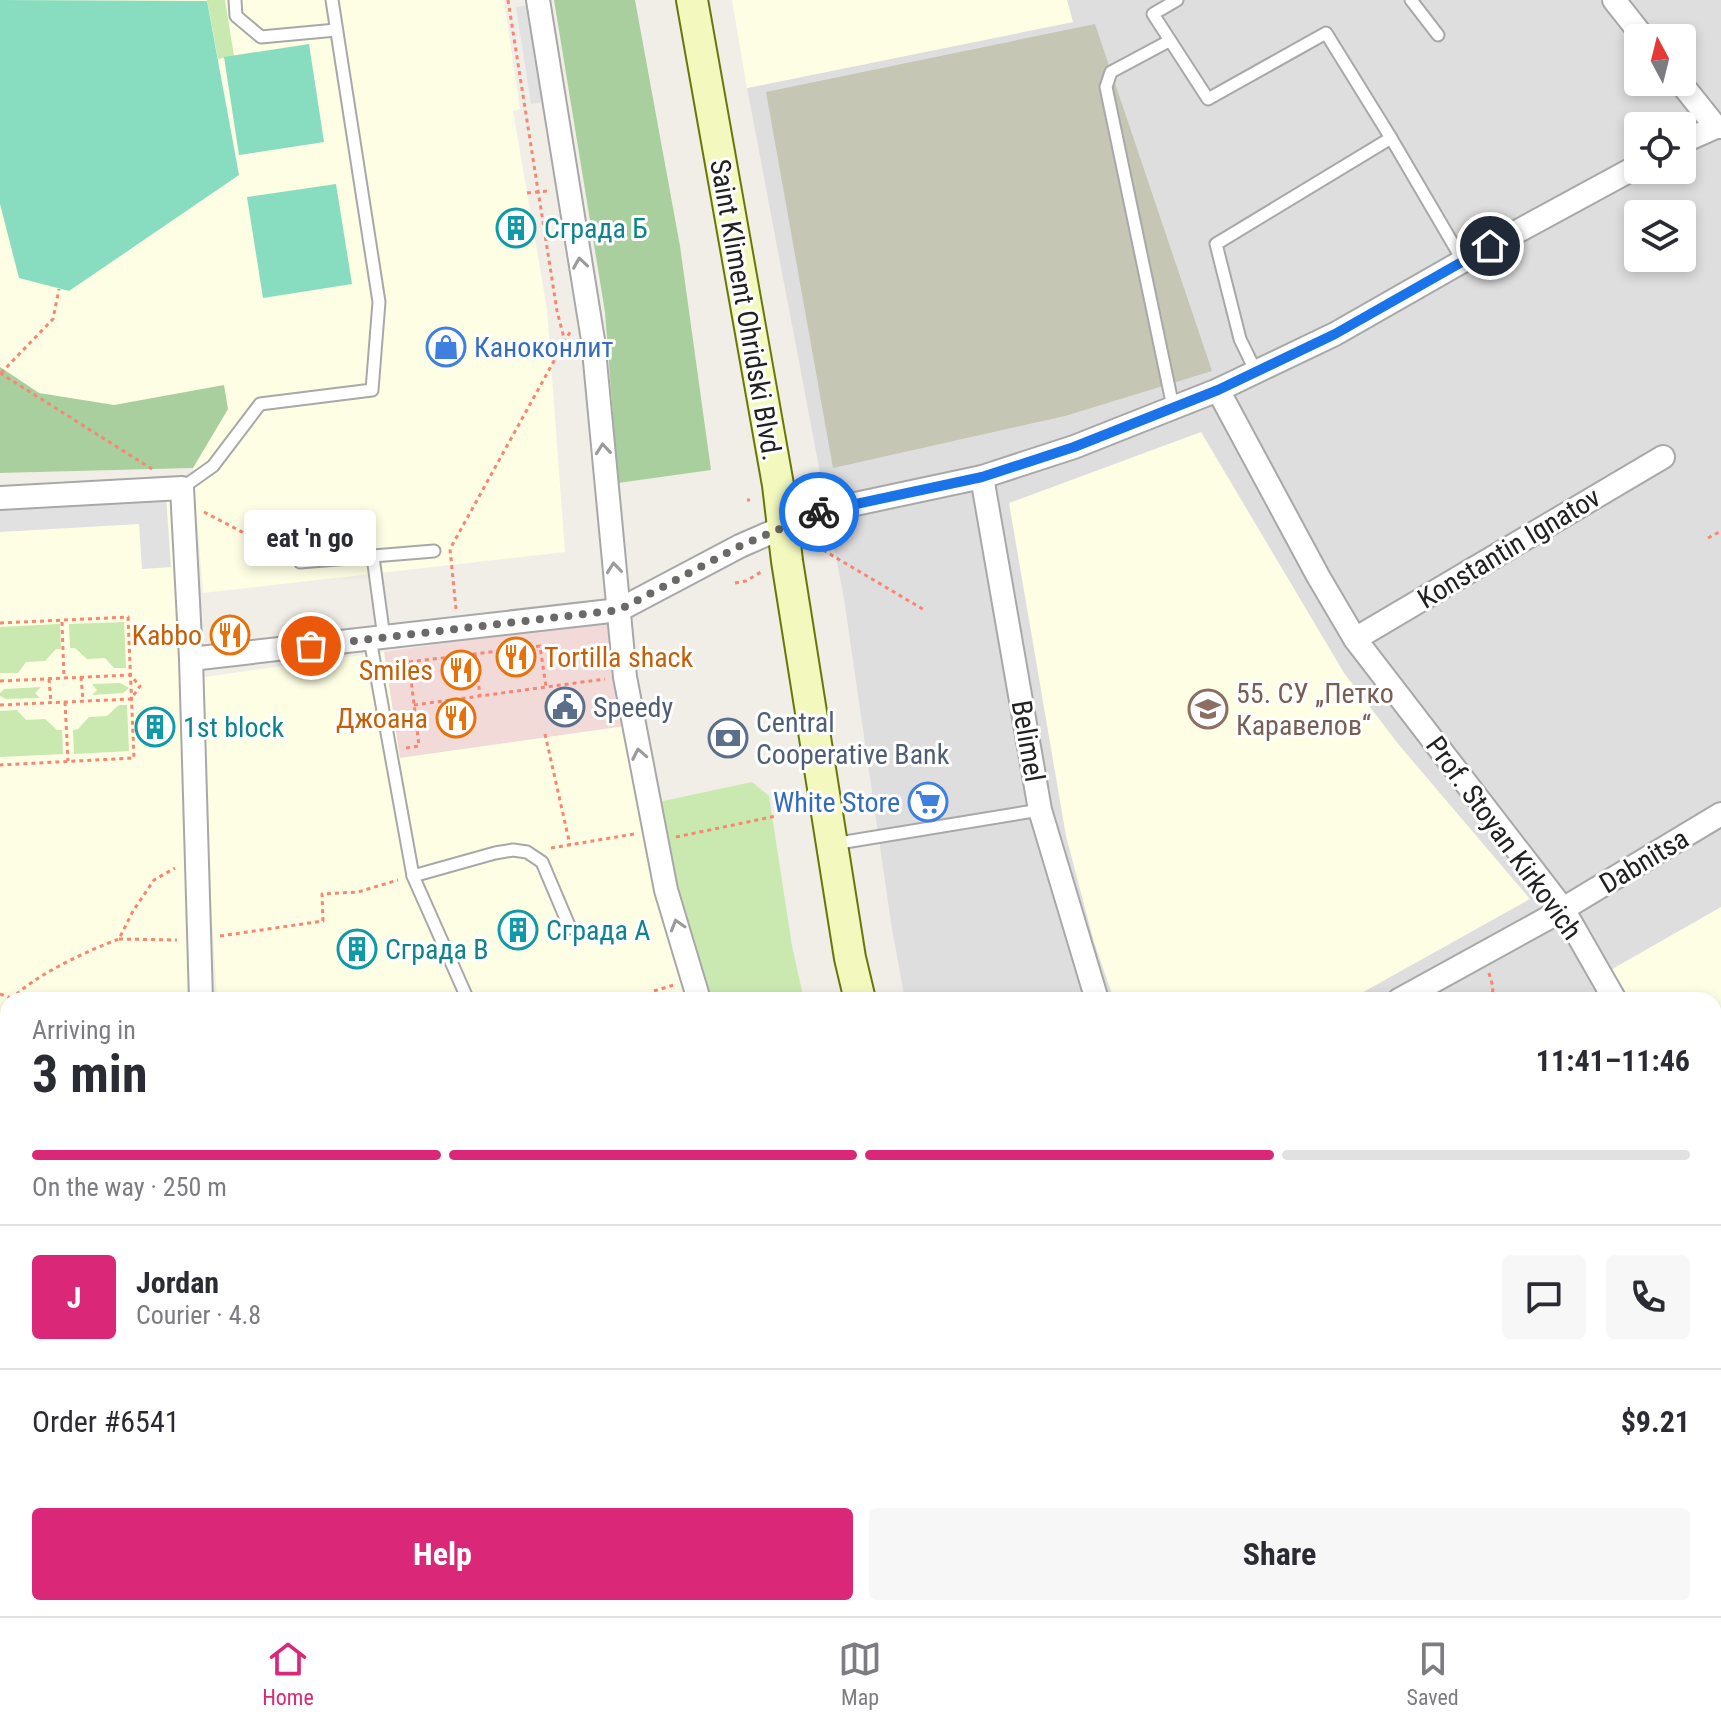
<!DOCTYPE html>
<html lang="en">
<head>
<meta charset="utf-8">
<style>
  :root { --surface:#fff; --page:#f7f7f7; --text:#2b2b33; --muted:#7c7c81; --line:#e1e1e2; --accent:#db2777 }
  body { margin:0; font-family:"Roboto Condensed",sans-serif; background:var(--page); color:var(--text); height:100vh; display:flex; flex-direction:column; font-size:30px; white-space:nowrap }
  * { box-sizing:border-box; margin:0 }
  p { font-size:26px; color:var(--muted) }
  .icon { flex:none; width:44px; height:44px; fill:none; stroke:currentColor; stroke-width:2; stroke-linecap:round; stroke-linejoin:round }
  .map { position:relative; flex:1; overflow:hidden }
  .panel { position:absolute; left:0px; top:992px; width:1722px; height:624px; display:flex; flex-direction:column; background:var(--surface); border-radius:24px 24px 0 0; box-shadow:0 4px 12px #0003 }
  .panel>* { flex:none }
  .needle { width:52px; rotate:353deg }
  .tools { position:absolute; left:1624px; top:24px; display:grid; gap:16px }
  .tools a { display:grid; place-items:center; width:72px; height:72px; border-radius:8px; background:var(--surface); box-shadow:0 4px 12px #0003; font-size:40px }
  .pin { position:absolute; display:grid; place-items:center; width:68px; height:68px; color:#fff; margin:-34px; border:4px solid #fff; border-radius:50%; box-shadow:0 2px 8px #0007 }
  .courier { position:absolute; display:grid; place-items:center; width:80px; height:80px; margin:-40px; border:6px solid #1a73e8; border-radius:50%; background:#fff; color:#222; box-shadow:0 2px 10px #0007 }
  .bubble { position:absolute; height:56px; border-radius:8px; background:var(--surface); box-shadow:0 4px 12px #0003; font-size:26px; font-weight:700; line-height:56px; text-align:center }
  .headline em { font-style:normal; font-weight:700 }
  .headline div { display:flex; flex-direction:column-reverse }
  .headline { display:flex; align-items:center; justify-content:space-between; height:136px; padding:0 32px }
  h1 { font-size:52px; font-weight:700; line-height:60px }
  .bar { display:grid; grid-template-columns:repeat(4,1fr); gap:12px 8px; align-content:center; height:96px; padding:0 32px }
  .bar i { height:10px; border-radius:6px; background:var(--line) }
  .bar .selected { background:var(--accent) }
  .bar p { grid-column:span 4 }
  .line { display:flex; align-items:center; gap:20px; padding:0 32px; border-top:2px solid var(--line) }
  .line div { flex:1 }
  .round { display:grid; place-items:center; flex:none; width:84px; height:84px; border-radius:8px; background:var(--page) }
  .button { display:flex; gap:16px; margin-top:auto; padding:16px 32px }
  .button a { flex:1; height:92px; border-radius:8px; background:var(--accent); color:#fff; font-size:32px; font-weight:700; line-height:92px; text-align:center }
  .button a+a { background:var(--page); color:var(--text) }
  .menu { display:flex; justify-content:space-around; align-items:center; height:112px; border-top:2px solid var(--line); background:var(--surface); font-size:22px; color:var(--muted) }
  .menu a { display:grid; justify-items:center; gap:4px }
  .menu .selected { color:var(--accent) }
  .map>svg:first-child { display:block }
</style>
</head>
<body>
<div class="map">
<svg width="1721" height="1616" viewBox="0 0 1721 1616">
  <rect width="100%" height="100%" fill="#f1eee8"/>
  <path fill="#dfdede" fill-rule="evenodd" d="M1067 0H1721V1616H1092L1090 1608H1714V1000H905L892 929 844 599 747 88 1072 22ZM1638 38H1682V82H1638ZM1638 126H1682V170H1638ZM1638 214H1682V258H1638Z"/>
  <polygon fill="#f1dad8" points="611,619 626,726 399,758 384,652"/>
  <g fill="#fdfee3">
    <polygon points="0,0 504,0 520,109 513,111 547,309 565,552 203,593 193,468 0,473"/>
    <polygon points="732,0 1067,0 1073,22 747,88"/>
    <polygon points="1201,432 1344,673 1399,745 1530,899 1349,1000 1114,1000 1094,942 1066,836 1009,503"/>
    <polygon points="174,499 193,1000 8,1000 8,1608 216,1608 217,1616 0,1616 0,509"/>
    <polygon points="384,652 400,758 626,726 654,891 688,1000 217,1000 197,678"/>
    <polygon points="1721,907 1721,1142 1714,1146 1714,1000 1615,1000 1600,976"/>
    <polygon points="252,1608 985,1608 987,1616 253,1616"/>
  </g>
  <polygon fill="#c5c6b3" points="1095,24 1212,371 1065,416 833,468 766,92"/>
  <g fill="#c9e9b0">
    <polygon points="207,0 225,0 234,56 218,59"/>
    <polygon points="124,622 126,668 114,668 105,658 87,659 75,648 70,648 69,624"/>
    <polygon points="60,624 61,649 56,649 45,661 26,662 18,673 0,673 0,627"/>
    <polygon points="120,683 129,688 123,693 92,695 97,690 92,684"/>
    <polygon points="41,687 35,693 40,698 6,699 0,696 0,693 4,689"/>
    <polygon points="119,705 127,705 129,751 74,754 73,730 78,729 89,717 107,716"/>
    <polygon points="17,710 26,720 45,719 57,730 62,730 63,754 0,757 0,711"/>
    <polygon points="752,782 769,796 792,946 804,1000 699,1000 649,804"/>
  </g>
  <g fill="#aacf9e">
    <polygon points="554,0 635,0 680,246 711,470 618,483 605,312"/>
    <polygon points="0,367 39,393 114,405 224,385 228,409 193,468 0,473"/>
    <polygon points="8,1508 8,1608 109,1608 109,1616 0,1616 0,1509"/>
  </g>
  <polygon fill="#c7f8cd" points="1714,1321 1721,1333 1721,1403 1714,1407"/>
  <g fill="#88ddc0">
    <polygon points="0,0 207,1 239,175 69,291 19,278 0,204"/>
    <polygon points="309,44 324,142 239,155 224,57"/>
    <polygon points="336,184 352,284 263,298 247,197"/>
  </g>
  <g fill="#e1e1e1">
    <polygon points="539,4 555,100 531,104 516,7"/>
    <polygon points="166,496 171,567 142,569 139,524 0,532 0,505"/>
  </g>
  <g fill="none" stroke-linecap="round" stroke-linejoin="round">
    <defs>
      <g id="lane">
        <polyline points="235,0 236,16 261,37 336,30"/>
        <polyline points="1177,0 1153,14 1208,99 1326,33 1391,138 1463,261"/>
        <polyline points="1411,0 1438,35"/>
        <polyline points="1169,41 1111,72 1106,87 1173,407"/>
        <polyline points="1256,372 1240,339 1216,244 1391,138"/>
        <polyline points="182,488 213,466 260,404 372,390 379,302 332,0"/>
        <polyline points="373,557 384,638"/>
        <polyline points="300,562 434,551"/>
        <polyline points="370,639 413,876 468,1000"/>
        <polyline points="833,844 1040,810"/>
        <polyline points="413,876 495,853 513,850 527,852 542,862 570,928"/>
        <polyline points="0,1498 8,1491"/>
        <polyline points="339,1608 339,1616"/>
        <polyline points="771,1608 773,1616"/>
      </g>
      <g id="street">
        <polyline points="538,0 593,340 625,677 666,890 699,1000"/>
        <polyline points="1614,0 1644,38"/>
        <polyline points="1680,82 1716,127 1721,127"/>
        <polyline points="1682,142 1716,127"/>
        <polyline points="1218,390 1318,576 1355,639 1563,909 1615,1000"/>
        <polyline points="982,477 1040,810 1097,1000"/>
        <polyline points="0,498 182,488 191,659 201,1000"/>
        <polyline points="1355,639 1663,457"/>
        <polyline points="191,659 619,610 740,546 818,512 982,477 1074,447 1218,390 1335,334 1463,261 1638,166"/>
        <polyline points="1399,1000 1548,918 1721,814"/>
        <polyline points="0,1047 8,1047"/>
        <polyline points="1714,1146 1721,1142"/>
        <polyline points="1714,1163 1721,1175"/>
        <polyline points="1714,1427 1721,1423"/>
        <polyline points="1714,1574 1721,1570"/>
        <polyline points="229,1608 230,1616"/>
        <polyline points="1426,1616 1431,1608"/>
        <polyline points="1651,1616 1661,1608"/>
      </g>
      <g id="secondary">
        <polyline points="692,0 778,485 787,561 850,958 860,1000"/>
        <polyline points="1026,1608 1029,1616"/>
        <polyline points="1051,1608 1053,1616"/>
      </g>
    </defs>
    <use href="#lane" stroke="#a8a8a8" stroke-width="15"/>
    <use href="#street" stroke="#a8a8a8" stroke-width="26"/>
    <use href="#secondary" stroke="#677808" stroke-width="34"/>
    <g stroke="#f68773" stroke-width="3" stroke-dasharray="4 4" stroke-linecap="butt">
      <polyline points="508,0 557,311 565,342"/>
      <polyline points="527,193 547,191"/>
      <polyline points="0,373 152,469"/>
      <polyline points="1,373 53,319 59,289"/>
      <polyline points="747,500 750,500"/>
      <polyline points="204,512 286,555"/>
      <polyline points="1708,538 1721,531"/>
      <polyline points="823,550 926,611"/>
      <polyline points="735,583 746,581 761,572"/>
      <polyline points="456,609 450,549 570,332"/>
      <polyline points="62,622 64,678"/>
      <polyline points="0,623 128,617 134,758 0,765"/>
      <polyline points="475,654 480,696"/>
      <polyline points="409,662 540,646 546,687"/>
      <polyline points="81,677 83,701"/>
      <polyline points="49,679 51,703"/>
      <polyline points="0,681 130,675 140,686 131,699 0,705"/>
      <polyline points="65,702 68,761"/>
      <polyline points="414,705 605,679"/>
      <polyline points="545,734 570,845"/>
      <polyline points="406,748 419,746 409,663"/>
      <polyline points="676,837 776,816"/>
      <polyline points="551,848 634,834"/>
      <polyline points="220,936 323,921 322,894 358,892 398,880"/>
      <polyline points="119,939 177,940"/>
      <polyline points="1489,973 1493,987 1492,1000"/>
      <polyline points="654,991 674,985"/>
      <polyline points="0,994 11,998"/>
      <path d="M11 1000C32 976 89 950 119 939L133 911 154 880 175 868"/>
      <polyline points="622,1000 627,999"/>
      <polyline points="0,1026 8,1008"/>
      <polyline points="1714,1361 1721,1357"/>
      <polyline points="877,1608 879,1616"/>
      <polyline points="1389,1608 1393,1616"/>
      <polyline points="745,1616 757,1613"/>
    </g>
    <use href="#lane" stroke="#fff" stroke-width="11"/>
    <use href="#street" stroke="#fff" stroke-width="22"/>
    <use href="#secondary" stroke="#f3f8be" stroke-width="30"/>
  </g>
  <defs><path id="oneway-chevron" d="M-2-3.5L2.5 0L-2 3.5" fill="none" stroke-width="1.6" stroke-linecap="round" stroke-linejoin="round" transform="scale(2)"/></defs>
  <g stroke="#9b9b9b">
    <use href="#oneway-chevron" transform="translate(580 263) rotate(-99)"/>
    <use href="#oneway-chevron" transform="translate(603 449) rotate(-95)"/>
    <use href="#oneway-chevron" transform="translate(614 568) rotate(-96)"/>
    <use href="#oneway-chevron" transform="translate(639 754) rotate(-101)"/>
    <use href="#oneway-chevron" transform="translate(677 925) rotate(-107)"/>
  </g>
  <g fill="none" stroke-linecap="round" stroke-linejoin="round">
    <polyline stroke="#6a6967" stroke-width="8" stroke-dasharray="0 14.4" points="311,646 619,610 740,546 819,512"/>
    <polyline stroke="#1a73e8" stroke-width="10" points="819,512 982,477 1074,447 1218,390 1335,334 1490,246"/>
  </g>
  <defs>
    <symbol id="building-ring" viewBox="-11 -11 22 22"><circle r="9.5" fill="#fff" stroke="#0f9aa8" stroke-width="1.5"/><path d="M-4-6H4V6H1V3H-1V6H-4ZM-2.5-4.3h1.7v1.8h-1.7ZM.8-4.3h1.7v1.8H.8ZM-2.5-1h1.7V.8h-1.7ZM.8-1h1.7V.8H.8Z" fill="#0f9aa8"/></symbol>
    <symbol id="shop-ring" viewBox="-11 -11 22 22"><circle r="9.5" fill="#fff" stroke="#3f7fe0" stroke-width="1.5"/><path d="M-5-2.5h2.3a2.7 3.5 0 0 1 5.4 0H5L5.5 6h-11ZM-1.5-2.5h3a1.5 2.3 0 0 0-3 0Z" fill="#3f7fe0"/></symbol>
    <symbol id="restaurant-ring" viewBox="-11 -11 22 22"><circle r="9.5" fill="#fff" stroke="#e8710a" stroke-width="1.5"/><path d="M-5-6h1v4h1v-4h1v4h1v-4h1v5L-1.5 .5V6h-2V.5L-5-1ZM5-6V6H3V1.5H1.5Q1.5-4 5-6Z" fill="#e8710a"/></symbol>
    <symbol id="civic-ring" viewBox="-11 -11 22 22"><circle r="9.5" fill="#fff" stroke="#5c6f8a" stroke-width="1.5"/><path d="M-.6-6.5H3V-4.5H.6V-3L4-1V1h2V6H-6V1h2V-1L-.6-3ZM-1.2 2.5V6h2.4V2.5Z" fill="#5c6f8a"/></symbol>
    <symbol id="school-ring" viewBox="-11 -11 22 22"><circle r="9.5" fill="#fff" stroke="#8d6e63" stroke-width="1.5"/><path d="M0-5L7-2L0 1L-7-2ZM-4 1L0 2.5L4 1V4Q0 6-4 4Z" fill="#8d6e63"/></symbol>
    <symbol id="bank-ring" viewBox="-11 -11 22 22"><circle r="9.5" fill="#fff" stroke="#5c6f8a" stroke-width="1.5"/><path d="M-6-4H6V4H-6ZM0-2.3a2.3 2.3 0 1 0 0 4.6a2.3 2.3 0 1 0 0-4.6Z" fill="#5c6f8a"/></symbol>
    <symbol id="supermarket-ring" viewBox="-11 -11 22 22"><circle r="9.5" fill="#fff" stroke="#3f7fe0" stroke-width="1.5"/><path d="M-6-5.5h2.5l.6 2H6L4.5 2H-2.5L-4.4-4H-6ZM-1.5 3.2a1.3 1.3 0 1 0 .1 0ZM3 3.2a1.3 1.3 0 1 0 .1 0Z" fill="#3f7fe0"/></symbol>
  </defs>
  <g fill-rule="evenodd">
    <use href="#building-ring" x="494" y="206" width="44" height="44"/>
    <use href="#shop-ring" x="424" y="325" width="44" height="44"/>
    <use href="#restaurant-ring" x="208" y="613" width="44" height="44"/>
    <use href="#restaurant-ring" x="494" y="635" width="44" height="44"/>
    <use href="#restaurant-ring" x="439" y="648" width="44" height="44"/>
    <use href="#civic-ring" x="543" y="685" width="44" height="44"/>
    <use href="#school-ring" x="1186" y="687" width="44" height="44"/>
    <use href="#restaurant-ring" x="434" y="696" width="44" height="44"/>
    <use href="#building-ring" x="133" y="705" width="44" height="44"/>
    <use href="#bank-ring" x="706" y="716" width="44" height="44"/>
    <use href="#supermarket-ring" x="906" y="780" width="44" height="44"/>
    <use href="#building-ring" x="496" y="908" width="44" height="44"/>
    <use href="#building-ring" x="335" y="927" width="44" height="44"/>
  </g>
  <g text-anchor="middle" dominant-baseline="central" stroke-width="6" stroke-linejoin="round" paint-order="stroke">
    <g font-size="28" fill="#0d838f" stroke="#fff" text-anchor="start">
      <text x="544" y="228">Сграда Б</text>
      <text x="183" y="727">1st block</text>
      <text x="546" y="930">Сграда А</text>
      <text x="385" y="949">Сграда В</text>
    </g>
    <g font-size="28" fill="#212121" stroke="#fff">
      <text transform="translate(746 310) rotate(80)">Saint Kliment Ohridski Blvd.</text>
      <text transform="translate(1509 548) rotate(-31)">Konstantin Ignatov</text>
      <text transform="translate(1028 741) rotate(80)">Belimel</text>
      <text transform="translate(1504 838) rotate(54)">Prof. Stoyan Kirkovich</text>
      <text transform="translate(1644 861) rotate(-31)">Dabnitsa</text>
    </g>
    <g font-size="28" fill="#366cbe" stroke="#fff" text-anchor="start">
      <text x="474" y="347">Каноконлит</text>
      <text x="900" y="802" text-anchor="end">White Store</text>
    </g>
    <g font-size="28" fill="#c56008" stroke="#fff" text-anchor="end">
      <text x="202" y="635">Kabbo</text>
      <text x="544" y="657" text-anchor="start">Tortilla shack</text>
      <text x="433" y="670">Smiles</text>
      <text x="428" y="718">Джоана</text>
    </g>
    <g font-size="28" fill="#785e54" stroke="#fff" text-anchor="start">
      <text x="1236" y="693">55. СУ „Петко<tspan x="1236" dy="32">Каравелов“</tspan></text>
    </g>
    <g font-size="28" fill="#4e5e75" stroke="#fff" text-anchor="start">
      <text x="593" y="707">Speedy</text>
      <text x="756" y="722">Central<tspan x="756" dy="32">Cooperative Bank</tspan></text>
    </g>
  </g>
</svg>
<div class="tools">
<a><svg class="needle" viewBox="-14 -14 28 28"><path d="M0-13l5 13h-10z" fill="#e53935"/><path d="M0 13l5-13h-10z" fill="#7c7c81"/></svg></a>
<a><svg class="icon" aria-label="locate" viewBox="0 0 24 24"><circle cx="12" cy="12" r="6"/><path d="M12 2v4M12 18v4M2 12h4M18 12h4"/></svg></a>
<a><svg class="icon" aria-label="layers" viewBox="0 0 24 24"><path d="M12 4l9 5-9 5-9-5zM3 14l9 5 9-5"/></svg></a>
</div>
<div class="pin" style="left:311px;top:646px;background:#ea580c"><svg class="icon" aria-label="bag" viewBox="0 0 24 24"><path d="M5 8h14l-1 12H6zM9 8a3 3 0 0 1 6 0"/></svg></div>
<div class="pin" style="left:1490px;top:246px;background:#1f2937"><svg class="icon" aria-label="home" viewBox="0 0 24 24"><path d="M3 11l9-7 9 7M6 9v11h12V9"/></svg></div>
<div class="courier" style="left:819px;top:512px"><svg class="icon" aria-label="bike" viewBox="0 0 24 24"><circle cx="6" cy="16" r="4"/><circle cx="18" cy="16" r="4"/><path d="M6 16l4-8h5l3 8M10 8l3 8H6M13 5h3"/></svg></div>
<div class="bubble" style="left:244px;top:510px;width:132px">eat 'n go</div>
<section class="panel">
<div class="headline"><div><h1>3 min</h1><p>Arriving in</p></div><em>11:41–11:46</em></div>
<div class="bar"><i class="selected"></i><i class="selected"></i><i class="selected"></i><i></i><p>On the way · 250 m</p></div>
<div class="line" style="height:144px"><b class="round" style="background:var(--accent);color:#fff">J</b><div><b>Jordan</b><p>Courier · 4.8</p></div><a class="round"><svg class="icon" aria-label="chat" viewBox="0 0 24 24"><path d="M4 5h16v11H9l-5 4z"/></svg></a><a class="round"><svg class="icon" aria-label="phone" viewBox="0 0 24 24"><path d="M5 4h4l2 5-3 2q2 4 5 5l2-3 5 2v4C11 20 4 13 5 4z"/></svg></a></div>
<div class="line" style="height:104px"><div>Order #6541</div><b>$9.21</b></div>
<div class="button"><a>Help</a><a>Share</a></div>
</section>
</div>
<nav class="menu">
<a class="selected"><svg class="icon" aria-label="home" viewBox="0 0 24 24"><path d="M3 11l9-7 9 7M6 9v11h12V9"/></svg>Home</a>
<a><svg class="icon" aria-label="map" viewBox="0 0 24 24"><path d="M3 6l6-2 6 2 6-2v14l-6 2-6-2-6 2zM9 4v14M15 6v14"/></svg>Map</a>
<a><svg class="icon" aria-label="saved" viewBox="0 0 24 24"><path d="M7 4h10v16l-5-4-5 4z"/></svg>Saved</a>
</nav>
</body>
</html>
